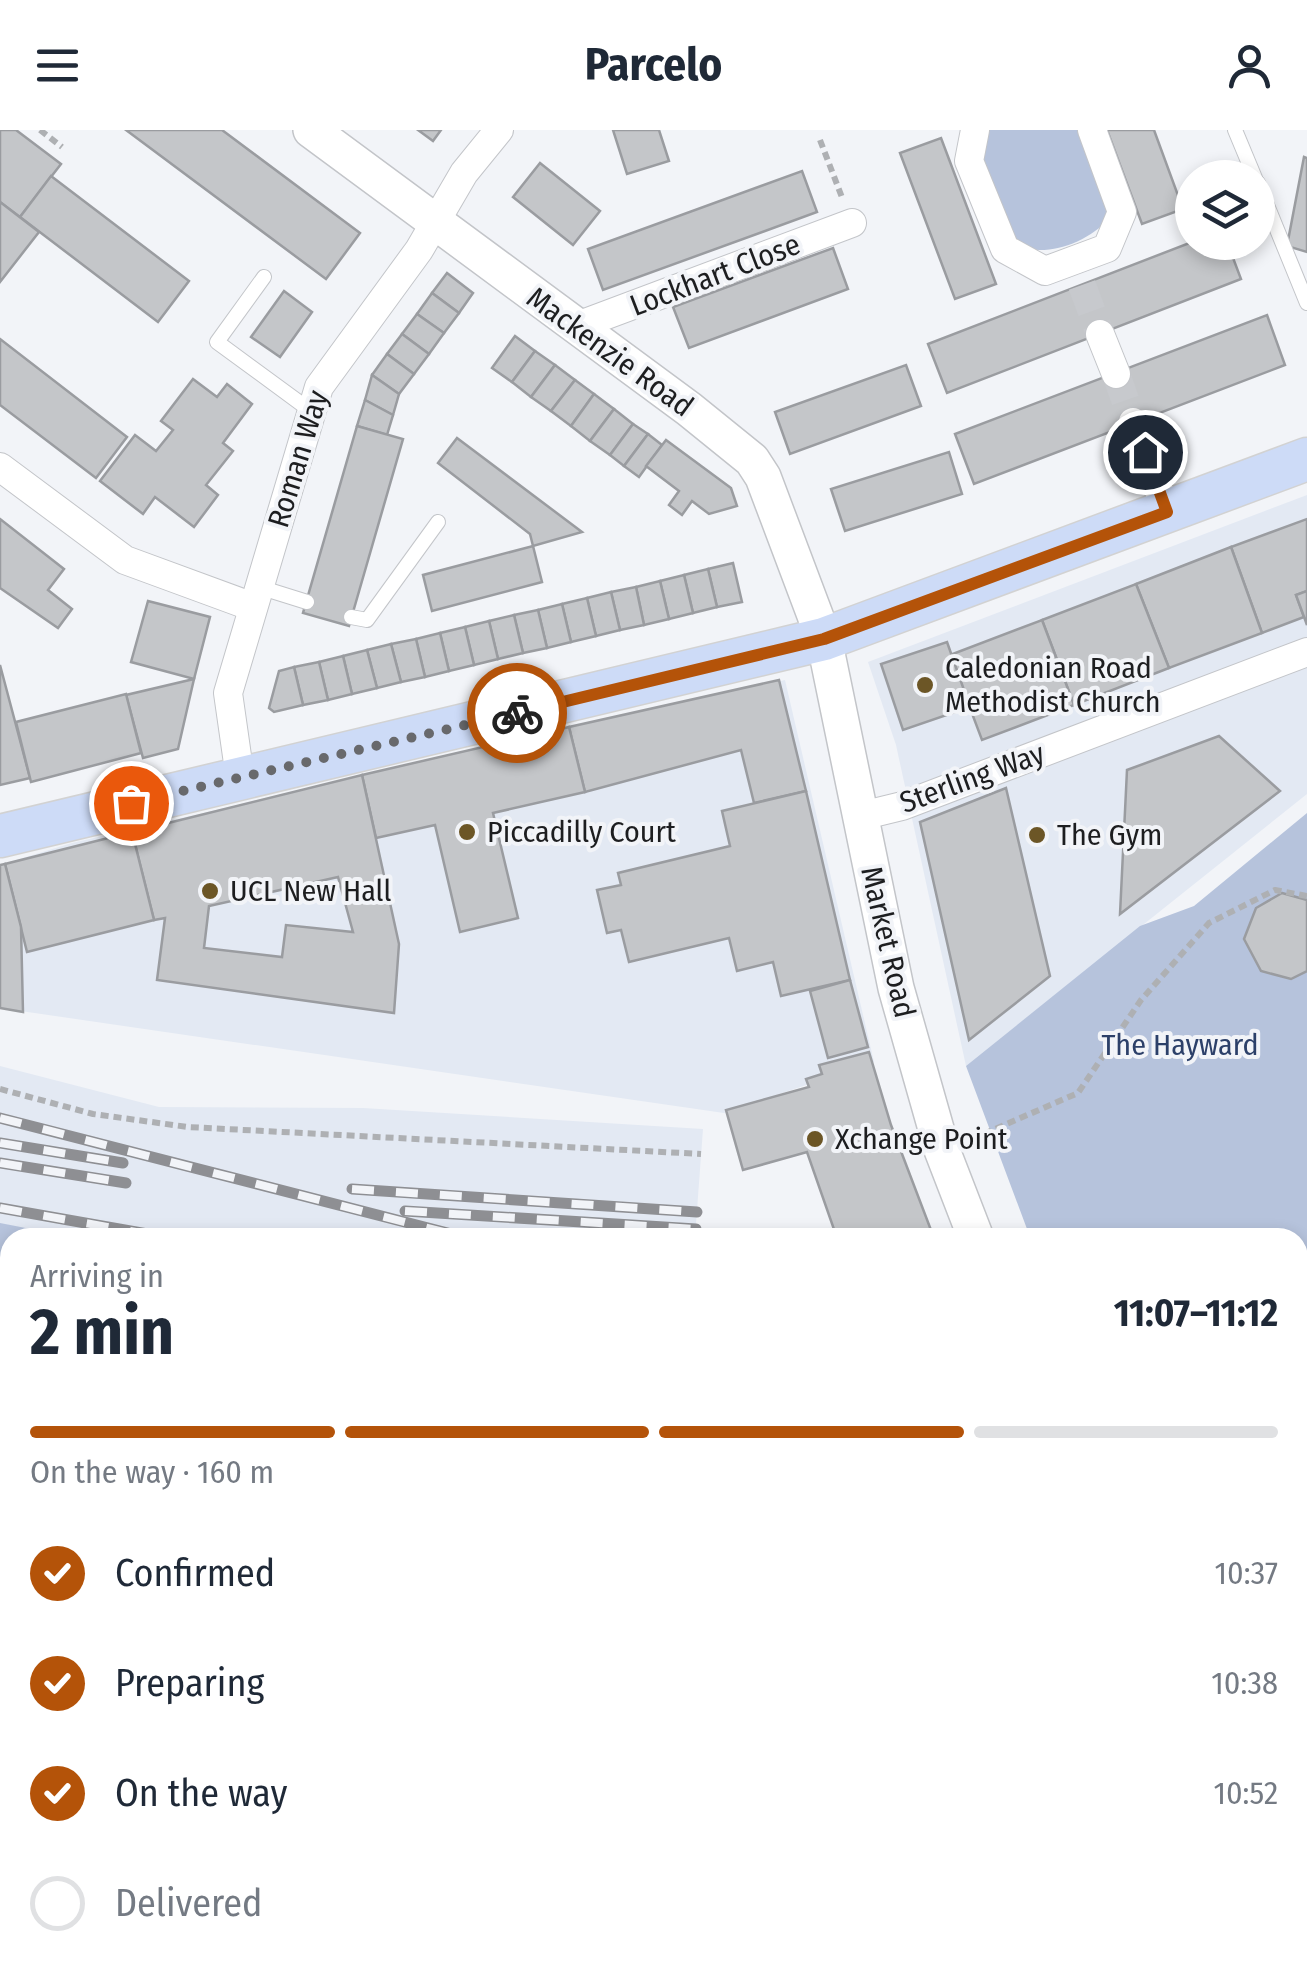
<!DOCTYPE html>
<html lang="en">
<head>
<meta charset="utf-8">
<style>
  :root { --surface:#fff; --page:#f2f2f3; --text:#1f2937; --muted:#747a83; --line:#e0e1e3; --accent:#b45309 }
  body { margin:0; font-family:"Fira Sans Condensed",sans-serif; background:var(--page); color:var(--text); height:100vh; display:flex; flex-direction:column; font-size:38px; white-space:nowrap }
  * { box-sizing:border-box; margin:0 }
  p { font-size:32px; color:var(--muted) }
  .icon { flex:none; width:55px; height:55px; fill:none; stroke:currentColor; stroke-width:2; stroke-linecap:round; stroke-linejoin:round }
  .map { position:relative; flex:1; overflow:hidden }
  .side { position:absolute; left:0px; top:1098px; width:1308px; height:752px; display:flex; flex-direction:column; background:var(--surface); border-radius:30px 30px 0 0; box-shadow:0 5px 15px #0003 }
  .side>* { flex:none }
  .buttons { position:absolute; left:1175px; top:30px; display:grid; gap:20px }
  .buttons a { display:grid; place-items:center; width:100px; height:100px; border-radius:50%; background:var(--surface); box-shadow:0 5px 15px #0003; font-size:50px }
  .pin { position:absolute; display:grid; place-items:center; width:85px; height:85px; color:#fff; margin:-42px; border:5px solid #fff; border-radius:50%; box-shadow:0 2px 10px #0007 }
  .courier { position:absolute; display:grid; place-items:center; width:100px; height:100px; margin:-50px; border:8px solid #b45309; border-radius:50%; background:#fff; color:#222; box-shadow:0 2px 12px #0007 }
  .summary em { font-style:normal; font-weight:700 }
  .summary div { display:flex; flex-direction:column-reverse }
  .summary { display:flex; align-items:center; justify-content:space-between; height:170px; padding:0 30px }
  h1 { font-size:65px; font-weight:700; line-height:75px }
  .bar { display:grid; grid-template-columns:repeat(4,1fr); gap:15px 10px; align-content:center; height:120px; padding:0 30px }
  .bar i { height:12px; border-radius:8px; background:var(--line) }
  .bar .active { background:var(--accent) }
  .bar p { grid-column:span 4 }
  ol { padding:0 30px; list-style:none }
  li { display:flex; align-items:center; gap:30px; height:110px }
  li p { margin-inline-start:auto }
  li .icon { padding:10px; border-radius:50%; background:var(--accent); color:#fff; stroke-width:4 }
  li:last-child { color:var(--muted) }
  li i { width:55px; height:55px; border:5px solid var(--line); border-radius:50% }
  header { display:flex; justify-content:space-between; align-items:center; height:130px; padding:0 30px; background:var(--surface); font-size:45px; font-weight:700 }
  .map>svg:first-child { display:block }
</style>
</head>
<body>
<header><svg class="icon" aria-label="menu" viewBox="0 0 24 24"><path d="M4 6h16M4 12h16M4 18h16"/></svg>Parcelo<svg class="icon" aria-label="person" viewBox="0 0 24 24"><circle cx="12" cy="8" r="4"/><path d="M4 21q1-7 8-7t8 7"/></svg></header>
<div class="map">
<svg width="1307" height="1848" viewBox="0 0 1307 1848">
  <rect width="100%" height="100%" fill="#f2f4f8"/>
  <g fill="#e3e9f3">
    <polygon points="1307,365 1307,664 966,936 896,615 868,532"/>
    <polygon points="785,550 874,932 724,983 0,878 0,735 72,713"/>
    <polygon points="0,936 159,977 363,978 703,999 695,1107 10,1108 10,1215 0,1212"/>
  </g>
  <g fill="#b6c3dc">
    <path d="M988 0H1082L1107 67 1108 89C1089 112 1046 128 1018 116L978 28Z"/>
    <polygon points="1307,683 1307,1466 1298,1456 1298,1108 1030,1107 966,936 1140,796 1194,776"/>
    <polygon points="0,1093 72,1107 10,1108 10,1215 0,1212"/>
    <polygon points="1298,1610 1307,1621 1307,1848 792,1848 802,1840 1298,1840"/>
  </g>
  <polygon fill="#a2b1ce" points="1298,1615 1307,1626 1307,1848 1101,1848 1089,1840 1298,1840"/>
  <g fill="#c4c6c9" stroke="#9a9ca0" stroke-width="2.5" fill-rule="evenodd">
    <polygon points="0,0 16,0 61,34 20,87 0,72"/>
    <polygon points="126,0 222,0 360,103 326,149"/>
    <polygon points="418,0 441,0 433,11"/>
    <polygon points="613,0 659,0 669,31 627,44"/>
    <polygon points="1107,0 1154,0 1183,79 1142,94"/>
    <polygon points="941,8 996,154 955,169 900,23"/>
    <polygon points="1304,27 1307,28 1307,122 1287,116"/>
    <polygon points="540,33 600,81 573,115 513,67"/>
    <polygon points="802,41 817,82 603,160 588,119"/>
    <polygon points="51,46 189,151 158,192 20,87"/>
    <polygon points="0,72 39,102 0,152"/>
    <polygon points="1192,112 1227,112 1241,149 947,263 928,214"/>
    <polygon points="833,118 848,159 689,218 673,177"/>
    <polygon points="447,143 473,163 459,183 432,163"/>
    <polygon points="284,161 312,182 280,227 251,207"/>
    <polygon points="432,163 459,183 444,203 417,184"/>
    <polygon points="417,184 444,203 429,224 402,204"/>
    <polygon points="1267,185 1285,235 974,354 955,304"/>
    <polygon points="402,204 429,224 414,244 387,224"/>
    <polygon points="515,206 535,221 512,252 492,238"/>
    <polygon points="0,209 127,307 96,348 0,275"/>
    <polygon points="535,221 555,235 531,267 512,252"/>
    <polygon points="387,224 414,244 399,264 372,245"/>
    <polygon points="555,235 575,250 551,281 531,267"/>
    <polygon points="906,235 921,276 790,324 775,282"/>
    <polygon points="372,245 399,264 393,285 365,270"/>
    <polygon points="193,249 217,267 227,254 252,274 223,313 233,321 206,355 218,365 194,397 155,367 143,384 100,351 135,305 156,321 173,300 161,291"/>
    <polygon points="575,250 594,264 571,296 551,281"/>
    <polygon points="594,264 614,279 590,311 571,296"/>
    <polygon points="365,270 393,285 387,305 357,296"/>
    <polygon points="614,279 633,294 610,325 590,311"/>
    <polygon points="633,294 648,304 624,336 610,325"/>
    <polygon points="357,296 403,309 349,496 303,483"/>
    <polygon points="648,304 662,315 639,347 624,336"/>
    <polygon points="457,308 582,402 533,416 530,404 438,333"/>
    <polygon points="666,310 731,358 737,376 709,384 692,371 682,385 669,375 679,361 646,336"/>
    <polygon points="949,322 962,364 845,401 831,359"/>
    <polygon points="0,389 64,439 48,460 72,479 58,498 0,458"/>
    <polygon points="1307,389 1307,461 1296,465 1304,487 1262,503 1231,417"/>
    <polygon points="533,416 542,452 432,481 423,445"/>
    <polygon points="1231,417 1262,503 1169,538 1136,454"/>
    <polygon points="733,433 742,472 717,477 708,439"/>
    <polygon points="708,439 717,477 693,483 684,445"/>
    <polygon points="684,445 693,483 669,489 660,451"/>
    <polygon points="660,451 669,489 644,495 636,457"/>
    <polygon points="1136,454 1169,538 1074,575 1042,490"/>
    <polygon points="636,457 644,495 620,500 611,462"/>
    <polygon points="1307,461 1307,495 1296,465"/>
    <polygon points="611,462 620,500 596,506 587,468"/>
    <polygon points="587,468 596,506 571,512 562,474"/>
    <polygon points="148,471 210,487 194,549 131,532"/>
    <polygon points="562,474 571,512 547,518 538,480"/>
    <polygon points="538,480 547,518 523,523 514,485"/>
    <polygon points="514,485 523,523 498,529 489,491"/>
    <polygon points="1042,490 1074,575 982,610 950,525"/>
    <polygon points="489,491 498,529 474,535 465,497"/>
    <polygon points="465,497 474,535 449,541 440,503"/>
    <polygon points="440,503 449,541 425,547 416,509"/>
    <polygon points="416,509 425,547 401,552 391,514"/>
    <polygon points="947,512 970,577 903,600 881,534"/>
    <polygon points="391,514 401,552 377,558 367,520"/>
    <polygon points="367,520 377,558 352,564 343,526"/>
    <polygon points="343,526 352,564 328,570 319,532"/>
    <polygon points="319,532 328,570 303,575 294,537"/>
    <polygon points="0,535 30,648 0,655"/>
    <polygon points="294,537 303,575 274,582 269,578 279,541"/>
    <polygon points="194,549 178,619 143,628 126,565"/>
    <polygon points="779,550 806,661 754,673 741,620 585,662 569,597"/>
    <polygon points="126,564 141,623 31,652 16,592"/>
    <polygon points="569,597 585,662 493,683 518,788 460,802 435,695 376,708 362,645"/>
    <polygon points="1219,606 1280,661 1120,784 1127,640"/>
    <path d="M362 645 399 814 394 883 157 850 165 788 154 790 132 702ZM338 747 353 802 286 795 282 827 204 818 209 776Z"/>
    <polygon points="1006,658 1050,846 969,910 920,692"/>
    <polygon points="806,661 850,850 781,866 773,832 737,841 729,808 629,832 621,800 607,803 597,760 621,755 618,743 730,716 722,681"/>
    <polygon points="132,702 154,790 27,822 5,734"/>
    <polygon points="5,734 21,797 23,882 0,878 0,735"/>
    <polygon points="1282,763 1307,770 1307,841 1291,849 1261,841 1244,809 1256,778"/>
    <polygon points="850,850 868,917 828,928 810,861"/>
    <polygon points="869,922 891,995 934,1108 837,1108 807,1022 743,1040 726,980 809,957 806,949 822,944 819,935"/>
    <polygon points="0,1277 10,1289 10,1319 4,1323 0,1318"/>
    <polygon points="10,1475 10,1536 5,1540 0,1534 0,1483"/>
    <polygon points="7,1566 10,1570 10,1608 0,1596 0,1571"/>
    <polygon points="0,1658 10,1670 10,1840 77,1840 83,1848 0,1848"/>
    <polygon points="115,1840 151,1840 154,1844 121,1848"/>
    <polygon points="210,1840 235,1840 240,1845 246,1840 260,1840 266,1848 210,1848 206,1843"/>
    <polygon points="260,1840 315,1840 306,1848 266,1848"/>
    <polygon points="566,1840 633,1840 624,1848 556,1848"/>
  </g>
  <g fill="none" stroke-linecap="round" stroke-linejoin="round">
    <g stroke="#c7c9cd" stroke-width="28" stroke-dasharray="28 14" stroke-linecap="butt">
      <polyline points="1082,155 1100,204"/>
      <polyline points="1116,244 1133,292"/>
    </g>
    <defs>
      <g id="service">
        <polyline points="1235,0 1255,48"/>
        <polyline points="1258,53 1307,173"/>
        <polyline points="264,147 217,212 311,281"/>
        <polyline points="259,457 307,472"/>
        <polyline points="351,487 367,490 438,392"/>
        <polyline points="1298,1432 1307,1444"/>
      </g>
      <g id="minor">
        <polyline points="975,0 969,31 1005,119 1045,141 1107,118 1122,82 1092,0"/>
        <polyline points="577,196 852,93"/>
        <polyline points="1100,204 1116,244"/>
        <polyline points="1133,292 1167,382"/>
        <polyline points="0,337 125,430 253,477"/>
        <polyline points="240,647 228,563 319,257 419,120 464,43 499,0"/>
        <polyline points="861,686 902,676 1307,522"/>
        <polyline points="0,1362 10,1373"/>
        <polyline points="455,1840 461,1848"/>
        <polyline points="761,1840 768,1848"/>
        <polyline points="719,1848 728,1840"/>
      </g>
      <g id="tertiary">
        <polyline points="311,0 689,279 752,330 763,347 824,509 896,858 942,1020 976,1108"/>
        <polyline points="1298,1549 1307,1560"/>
      </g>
      <polyline id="primary" points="0,706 824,509 1307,329"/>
    </defs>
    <use href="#service" stroke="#c3c5c9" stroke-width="16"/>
    <use href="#minor" stroke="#c3c5c9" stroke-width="30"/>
    <use href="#tertiary" stroke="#c3c5c9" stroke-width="38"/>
    <use href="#primary" stroke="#d2d2d2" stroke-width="45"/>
    <g stroke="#aeb0b3" stroke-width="6" stroke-dasharray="8 5" stroke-linecap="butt">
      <polyline points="40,0 62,17"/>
      <polyline points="820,10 843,70"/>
      <polyline points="0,959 93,984 188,997 701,1024"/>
      <polyline points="972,1009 1078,963 1141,870 1209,793 1275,760 1307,766"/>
      <polyline points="1298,1614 1307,1606"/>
      <polyline points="1298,1705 1307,1712"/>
      <polyline points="800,1840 807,1848"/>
      <polyline points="882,1848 890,1840"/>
    </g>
    <use href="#service" stroke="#fff" stroke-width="14"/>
    <use href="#minor" stroke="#fff" stroke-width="28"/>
    <use href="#tertiary" stroke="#fff" stroke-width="35"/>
    <use href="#primary" stroke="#cddbf7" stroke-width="42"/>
    <defs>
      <g id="rail">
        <polyline points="0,988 467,1108"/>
        <polyline points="0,1013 123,1033"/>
        <polyline points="0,1033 126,1053"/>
        <polyline points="352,1059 697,1082"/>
        <polyline points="0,1078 170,1108"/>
        <polyline points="405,1081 696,1099"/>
      </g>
    </defs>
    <use href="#rail" stroke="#8e8f93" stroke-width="11"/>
    <use href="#rail" stroke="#f2f4f8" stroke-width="8" stroke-dasharray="22" stroke-linecap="butt"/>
  </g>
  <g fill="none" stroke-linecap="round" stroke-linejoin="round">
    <polyline stroke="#68696c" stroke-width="10" stroke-dasharray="0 18" points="131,673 517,583"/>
    <polyline stroke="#b45309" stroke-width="12" points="517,583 824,509 1167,382 1145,322"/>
  </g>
  <g fill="#6c5626" stroke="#f2f4f8" stroke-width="4">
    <circle cx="925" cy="555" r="10"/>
    <circle cx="467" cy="702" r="10"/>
    <circle cx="1037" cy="705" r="10"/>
    <circle cx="210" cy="761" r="10"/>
    <circle cx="815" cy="1009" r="10"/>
  </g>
  <g text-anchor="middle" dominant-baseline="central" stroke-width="8" stroke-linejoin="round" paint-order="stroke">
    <g font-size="30" fill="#1d1e20" stroke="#f2f4f8">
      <text transform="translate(715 145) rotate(-21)">Lockhart Close</text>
      <text transform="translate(610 222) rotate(36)">Mackenzie Road</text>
      <text transform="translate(298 329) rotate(-73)">Roman Way</text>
      <text transform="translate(972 648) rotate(-20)">Sterling Way</text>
      <text transform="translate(888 812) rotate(77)">Market Road</text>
    </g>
    <g font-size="30" fill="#1d1e20" stroke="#f2f4f8" text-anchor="start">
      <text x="945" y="538">Caledonian Road<tspan x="945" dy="34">Methodist Church</tspan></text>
      <text x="487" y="702">Piccadilly Court</text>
      <text x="1057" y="705">The Gym</text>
      <text x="230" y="761">UCL New Hall</text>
      <text x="835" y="1009">Xchange Point</text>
    </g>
    <g font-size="30" fill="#2c4069" stroke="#f2f4f8">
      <text x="1180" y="915">The Hayward</text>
    </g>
  </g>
</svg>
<div class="buttons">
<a><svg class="icon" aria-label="layers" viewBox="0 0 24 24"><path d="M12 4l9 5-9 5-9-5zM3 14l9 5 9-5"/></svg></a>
</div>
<div class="pin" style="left:131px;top:673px;background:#ea580c"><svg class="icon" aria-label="bag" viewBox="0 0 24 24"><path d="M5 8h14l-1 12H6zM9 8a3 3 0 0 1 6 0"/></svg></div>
<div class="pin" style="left:1145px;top:322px;background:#1f2937"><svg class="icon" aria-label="home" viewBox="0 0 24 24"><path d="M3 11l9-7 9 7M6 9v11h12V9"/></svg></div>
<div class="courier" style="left:517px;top:583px"><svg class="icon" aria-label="bike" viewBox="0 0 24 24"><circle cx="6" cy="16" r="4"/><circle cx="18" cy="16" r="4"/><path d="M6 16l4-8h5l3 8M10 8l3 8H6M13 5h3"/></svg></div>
<section class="side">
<div class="summary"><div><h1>2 min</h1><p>Arriving in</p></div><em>11:07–11:12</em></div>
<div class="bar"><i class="active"></i><i class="active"></i><i class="active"></i><i></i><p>On the way · 160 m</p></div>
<ol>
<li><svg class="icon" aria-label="check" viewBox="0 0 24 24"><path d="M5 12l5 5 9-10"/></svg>Confirmed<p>10:37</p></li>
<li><svg class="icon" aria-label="check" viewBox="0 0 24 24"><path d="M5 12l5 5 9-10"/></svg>Preparing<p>10:38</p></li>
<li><svg class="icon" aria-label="check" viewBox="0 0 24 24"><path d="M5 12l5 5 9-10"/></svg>On the way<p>10:52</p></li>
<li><i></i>Delivered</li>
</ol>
</section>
</div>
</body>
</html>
